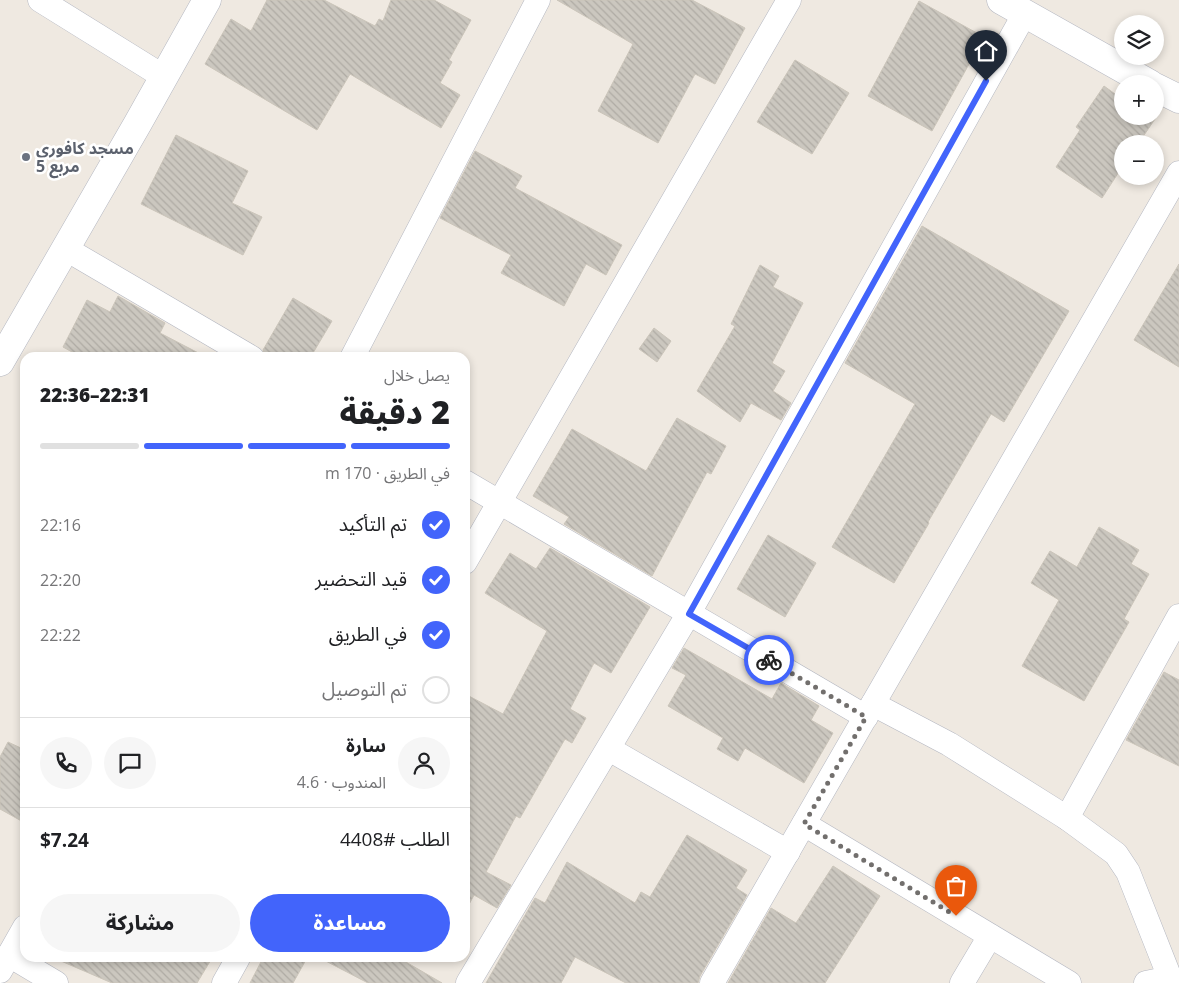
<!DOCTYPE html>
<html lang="ar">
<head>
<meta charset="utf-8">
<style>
  :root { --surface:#fff; --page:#f6f6f6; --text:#202124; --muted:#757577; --line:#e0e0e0; --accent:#4264fb }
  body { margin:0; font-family:"Open Sans","Noto Sans Arabic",sans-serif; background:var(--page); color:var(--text); direction:rtl; height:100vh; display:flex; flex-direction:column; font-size:19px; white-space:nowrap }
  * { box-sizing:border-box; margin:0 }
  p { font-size:16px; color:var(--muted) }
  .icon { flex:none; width:28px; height:28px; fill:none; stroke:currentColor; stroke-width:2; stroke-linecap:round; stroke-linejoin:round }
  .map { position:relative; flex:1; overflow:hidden; direction:ltr }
  .panel { position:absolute; left:20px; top:352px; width:450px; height:610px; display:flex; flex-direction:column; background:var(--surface); border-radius:15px; box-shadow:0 2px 8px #0003; direction:rtl }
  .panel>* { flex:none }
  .fabs { position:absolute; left:1114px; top:15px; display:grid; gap:10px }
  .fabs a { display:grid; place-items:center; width:50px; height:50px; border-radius:50%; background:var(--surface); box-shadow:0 2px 8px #0003; font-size:25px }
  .pin { position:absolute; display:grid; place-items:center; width:42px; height:42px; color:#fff; margin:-51px -21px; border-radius:50% 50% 50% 0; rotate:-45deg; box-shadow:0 0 5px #0007 }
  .pin .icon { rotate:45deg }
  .courier { position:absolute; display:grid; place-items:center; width:50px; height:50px; margin:-25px; border:4px solid #4264fb; border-radius:50%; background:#fff; color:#222; box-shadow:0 1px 6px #0007 }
  .summary em { font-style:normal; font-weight:800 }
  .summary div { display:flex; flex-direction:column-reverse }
  .summary { display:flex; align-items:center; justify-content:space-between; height:85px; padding:0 20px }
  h1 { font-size:32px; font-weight:800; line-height:38px }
  .bar { display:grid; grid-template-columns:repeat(4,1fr); gap:8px 5px; align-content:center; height:60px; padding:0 20px }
  .bar i { height:6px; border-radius:4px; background:var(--line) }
  .bar .selected { background:var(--accent) }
  .bar p { grid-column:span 4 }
  .line { display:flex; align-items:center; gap:12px; padding:0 20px; border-top:1px solid var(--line) }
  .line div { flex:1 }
  .round { display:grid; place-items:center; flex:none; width:52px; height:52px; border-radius:26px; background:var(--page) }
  ol { padding:0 20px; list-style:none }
  li { display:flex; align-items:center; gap:15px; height:55px }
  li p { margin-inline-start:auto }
  li .icon { padding:5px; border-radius:50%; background:var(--accent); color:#fff; stroke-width:4 }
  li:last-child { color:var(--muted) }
  li i { width:28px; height:28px; border:2px solid var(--line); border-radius:50% }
  .cta { display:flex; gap:10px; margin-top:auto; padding:10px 20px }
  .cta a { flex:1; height:58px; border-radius:30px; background:var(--accent); color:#fff; font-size:20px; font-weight:800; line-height:58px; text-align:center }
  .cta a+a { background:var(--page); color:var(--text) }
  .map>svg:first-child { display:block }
</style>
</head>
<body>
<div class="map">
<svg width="1179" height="983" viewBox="0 0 1179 983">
  <defs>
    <pattern id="building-back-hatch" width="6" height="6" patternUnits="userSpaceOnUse" patternTransform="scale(1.25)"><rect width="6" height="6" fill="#cbc7bf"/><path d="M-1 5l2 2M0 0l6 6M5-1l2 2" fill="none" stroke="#afaba4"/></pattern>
  </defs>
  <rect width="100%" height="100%" fill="#efe9e1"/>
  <g fill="url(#building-back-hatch)" stroke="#cbc5ba">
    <polygon points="267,0 324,0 375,26 379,19 383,21 391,0 434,0 471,20 449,60 452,62 440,83 460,95 441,128 350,74 317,130 205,64 231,19 251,31"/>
    <polygon points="557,0 692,0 745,28 715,84 695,74 658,143 598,111 633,44"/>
    <polygon points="919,1 984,37 932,131 868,96"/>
    <polygon points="795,60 849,93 812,154 757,122"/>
    <polygon points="1104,86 1122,99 1122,116 1157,116 1138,144 1122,144 1122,167 1102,198 1056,167 1080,130 1076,127"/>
    <polygon points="176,135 248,171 232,203 262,217 243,255 141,204"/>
    <polygon points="475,151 522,176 515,188 622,245 606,275 586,264 564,306 501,273 511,255 440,218"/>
    <polygon points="922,226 1069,311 1004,422 991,414 928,522 929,523 894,583 832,547 915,404 845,363"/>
    <polygon points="1179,264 1179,367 1134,340"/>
    <polygon points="760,265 779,276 773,287 803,303 772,363 785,371 773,391 791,403 781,420 751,403 740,422 697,391 735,326 731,324"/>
    <polygon points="118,296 165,323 160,333 208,358 83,358 63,347 87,300 110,312"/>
    <polygon points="293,298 332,321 310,358 266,358 263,350"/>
    <polygon points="654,328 671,341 657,362 639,349"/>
    <polygon points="677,418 726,446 711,474 707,472 652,576 564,524 569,517 533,496 572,429 646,471"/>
    <polygon points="1099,527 1139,550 1131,564 1149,574 1124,619 1129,622 1084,701 1022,666 1059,600 1031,583 1050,551 1077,567"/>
    <polygon points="768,535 816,563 785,617 737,589"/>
    <polygon points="550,548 650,607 611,673 594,663 570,709 586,718 572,743 565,739 520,818 516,816 486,872 511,885 497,908 474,895 465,912 465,694 503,714 547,631 485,593 510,553 536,569"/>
    <polygon points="684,648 772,699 781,683 819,706 811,720 833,733 804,783 745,748 738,761 717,749 723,738 668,706 686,675 672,668"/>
    <polygon points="1164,672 1179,680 1179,766 1126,740"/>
    <polygon points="8,742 25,750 25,823 0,809 0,757"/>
    <polygon points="687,835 747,870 736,888 747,895 700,976 698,983 626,983 575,957 561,983 486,983 535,898 545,903 567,862 635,903 641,892 650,897"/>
    <polygon points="833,866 880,896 825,983 728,983 771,908 796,923"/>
    <polygon points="54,958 212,958 197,983 112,983"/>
    <polygon points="263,958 307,958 293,983 250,983"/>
    <polygon points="320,958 399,958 442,983 368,983"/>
  </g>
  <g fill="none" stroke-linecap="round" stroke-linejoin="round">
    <defs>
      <g id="street">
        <polyline points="40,0 164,77"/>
        <polyline points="66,249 252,358"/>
        <polyline points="352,358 538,0"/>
        <polyline points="465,482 866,717"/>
        <polyline points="465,562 789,0"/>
        <polyline points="873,704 949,744 1067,818 1116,854 1128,872 1170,978 1178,983"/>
        <polyline points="609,749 788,852"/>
        <polyline points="1067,818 1179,616"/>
        <polyline points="804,824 1069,983"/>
        <polyline points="9,955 56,983"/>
        <polyline points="0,971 25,927"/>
        <polyline points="224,983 238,958"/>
        <polyline points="468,983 689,613 1025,13"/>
        <polyline points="712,983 1179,173"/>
        <polyline points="962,983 990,936"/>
        <polyline points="1146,983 1170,978"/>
      </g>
      <g id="secondary">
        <polyline points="1001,0 1150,84"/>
        <polyline points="1155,87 1179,99"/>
        <polyline points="0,362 138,123 207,0"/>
      </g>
    </defs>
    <use href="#street" stroke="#b4b7c1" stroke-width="25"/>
    <use href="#secondary" stroke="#b4b7c1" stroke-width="29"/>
    <use href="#street" stroke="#fff" stroke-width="24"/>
    <use href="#secondary" stroke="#fff" stroke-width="28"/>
  </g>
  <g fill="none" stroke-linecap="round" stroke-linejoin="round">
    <polyline stroke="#726f6d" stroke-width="5" stroke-dasharray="0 9" points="769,660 866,717 804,824 956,916"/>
    <polyline stroke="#4264fb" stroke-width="6" points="769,660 689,614 986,81"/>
  </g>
  <circle fill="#6b7280" stroke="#fff" stroke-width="2" cx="26" cy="157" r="5"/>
  <g text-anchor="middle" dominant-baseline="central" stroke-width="5" stroke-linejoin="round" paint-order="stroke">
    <g font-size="16" font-weight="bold" fill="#5b616d" stroke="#fff" text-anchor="start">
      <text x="36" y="148">مسجد كافوري<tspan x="36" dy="18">مربع 5</tspan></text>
    </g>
  </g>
</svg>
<div class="fabs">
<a><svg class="icon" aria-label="layers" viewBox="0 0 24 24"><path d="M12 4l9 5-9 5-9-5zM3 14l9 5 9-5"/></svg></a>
<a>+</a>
<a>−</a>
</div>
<div class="pin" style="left:956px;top:916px;background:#ea580c"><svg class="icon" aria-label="bag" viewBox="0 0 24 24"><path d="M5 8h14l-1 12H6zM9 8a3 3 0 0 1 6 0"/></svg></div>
<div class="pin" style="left:986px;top:81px;background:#1f2937"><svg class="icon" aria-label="home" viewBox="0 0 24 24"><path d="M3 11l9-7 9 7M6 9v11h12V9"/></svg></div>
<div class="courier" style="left:769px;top:660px"><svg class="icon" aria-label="bike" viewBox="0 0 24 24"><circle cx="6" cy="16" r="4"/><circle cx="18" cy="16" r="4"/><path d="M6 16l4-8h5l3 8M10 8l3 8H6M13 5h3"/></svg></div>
<section class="panel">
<div class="summary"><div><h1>2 دقيقة</h1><p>يصل خلال</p></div><em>22:31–22:36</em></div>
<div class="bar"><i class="selected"></i><i class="selected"></i><i class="selected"></i><i></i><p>في الطريق · 170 m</p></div>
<ol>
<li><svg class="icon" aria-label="check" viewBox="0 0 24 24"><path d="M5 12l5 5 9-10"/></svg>تم التأكيد<p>22:16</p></li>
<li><svg class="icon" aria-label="check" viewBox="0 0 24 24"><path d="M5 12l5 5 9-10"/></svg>قيد التحضير<p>22:20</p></li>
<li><svg class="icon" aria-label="check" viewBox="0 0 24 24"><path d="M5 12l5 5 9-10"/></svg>في الطريق<p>22:22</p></li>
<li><i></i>تم التوصيل</li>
</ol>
<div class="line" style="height:90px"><a class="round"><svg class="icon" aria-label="person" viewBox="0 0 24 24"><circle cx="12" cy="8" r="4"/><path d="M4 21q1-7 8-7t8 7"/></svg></a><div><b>سارة</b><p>المندوب · 4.6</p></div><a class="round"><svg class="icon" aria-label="chat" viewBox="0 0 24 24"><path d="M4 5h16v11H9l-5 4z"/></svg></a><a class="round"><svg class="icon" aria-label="phone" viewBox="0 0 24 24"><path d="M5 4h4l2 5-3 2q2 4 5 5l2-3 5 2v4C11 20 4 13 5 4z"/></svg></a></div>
<div class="line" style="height:65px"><div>الطلب #4408</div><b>$7.24</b></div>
<div class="cta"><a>مساعدة</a><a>مشاركة</a></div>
</section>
</div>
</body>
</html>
